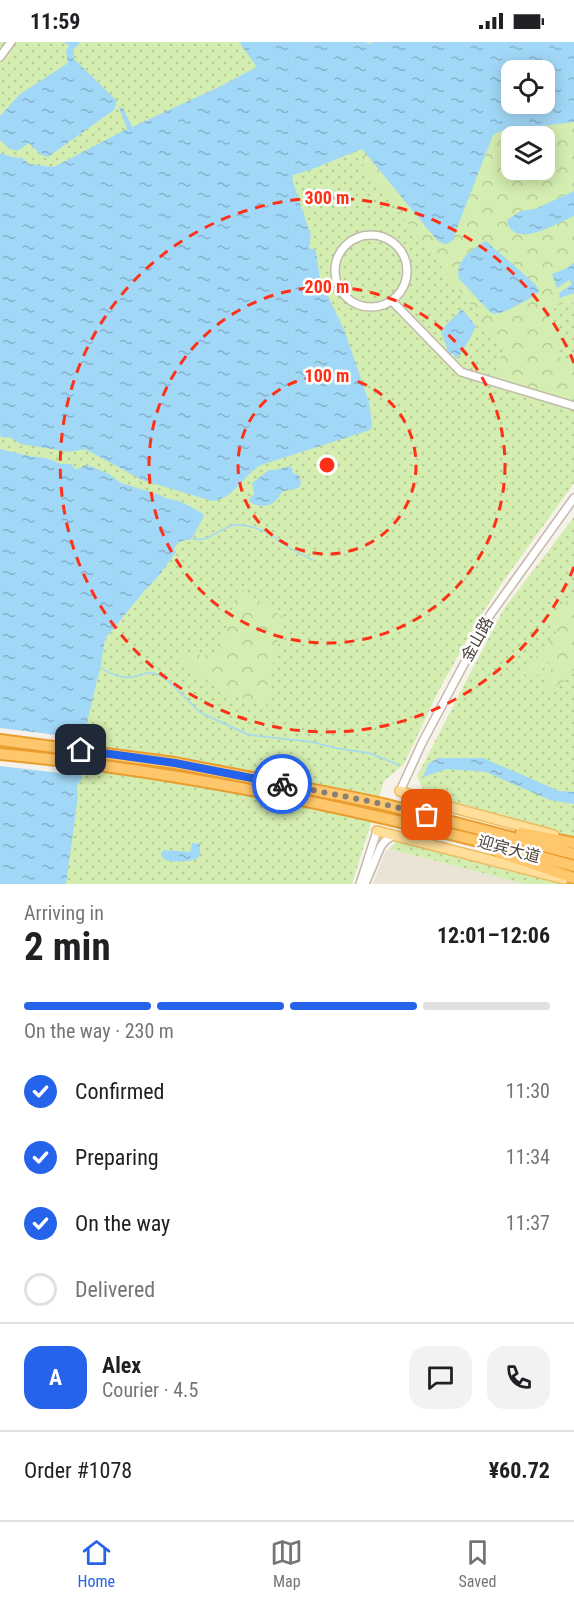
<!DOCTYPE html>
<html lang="en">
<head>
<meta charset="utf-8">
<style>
  :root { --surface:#fff; --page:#f2f2f2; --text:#202124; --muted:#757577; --line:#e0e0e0; --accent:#2563eb }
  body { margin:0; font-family:"Roboto Condensed","Noto Sans SC",sans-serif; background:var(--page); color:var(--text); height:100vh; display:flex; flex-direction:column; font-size:22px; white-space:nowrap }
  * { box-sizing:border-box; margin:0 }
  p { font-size:20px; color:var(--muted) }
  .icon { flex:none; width:33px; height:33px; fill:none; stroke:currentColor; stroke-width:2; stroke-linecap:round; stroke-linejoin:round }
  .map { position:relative; height:842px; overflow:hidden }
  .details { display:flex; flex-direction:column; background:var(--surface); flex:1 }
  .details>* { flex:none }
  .buttons { position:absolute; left:501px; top:18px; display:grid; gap:12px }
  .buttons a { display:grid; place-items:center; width:54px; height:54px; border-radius:12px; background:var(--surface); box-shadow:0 3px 15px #0003; font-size:30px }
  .pin { position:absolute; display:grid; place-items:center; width:51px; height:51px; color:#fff; margin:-26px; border-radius:12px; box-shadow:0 3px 9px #0006 }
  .courier { position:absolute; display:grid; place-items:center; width:60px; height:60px; margin:-30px; border:4px solid #2563eb; border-radius:50%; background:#fff; color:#222; box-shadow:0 2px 8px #0007 }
  .overview em { font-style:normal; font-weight:700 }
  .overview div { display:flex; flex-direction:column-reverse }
  .overview { display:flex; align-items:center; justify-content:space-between; height:102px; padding:0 24px }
  h1 { font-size:39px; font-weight:700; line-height:45px }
  .bar { display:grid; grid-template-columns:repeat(4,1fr); gap:9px 6px; align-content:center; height:72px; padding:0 24px }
  .bar i { height:8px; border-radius:4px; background:var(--line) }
  .bar .active { background:var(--accent) }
  .bar p { grid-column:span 4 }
  .line { display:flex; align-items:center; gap:15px; padding:0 24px; border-top:2px solid var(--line) }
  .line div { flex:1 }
  .round { display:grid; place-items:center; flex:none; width:63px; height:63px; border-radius:18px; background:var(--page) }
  ol { padding:0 24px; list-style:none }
  li { display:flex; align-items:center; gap:18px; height:66px }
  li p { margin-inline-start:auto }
  li .icon { padding:6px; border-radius:50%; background:var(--accent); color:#fff; stroke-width:4 }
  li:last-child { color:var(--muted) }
  li i { width:33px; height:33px; border:3px solid var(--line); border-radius:50% }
  .status { display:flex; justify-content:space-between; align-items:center; height:42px; padding:0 30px; background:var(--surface); direction:ltr }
  .status svg { height:16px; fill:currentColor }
  .tab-bar { display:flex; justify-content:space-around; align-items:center; height:84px; border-top:2px solid var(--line); background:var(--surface); font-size:16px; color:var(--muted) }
  .tab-bar a { display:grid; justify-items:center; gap:3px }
  .tab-bar .active { color:var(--accent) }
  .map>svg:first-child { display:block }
</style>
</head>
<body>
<div class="status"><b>11:59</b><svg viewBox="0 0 49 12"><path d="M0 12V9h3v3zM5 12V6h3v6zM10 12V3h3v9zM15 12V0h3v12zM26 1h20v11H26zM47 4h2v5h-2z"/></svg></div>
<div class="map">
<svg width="574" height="842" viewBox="0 0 574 842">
  <defs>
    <pattern id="green-dots" width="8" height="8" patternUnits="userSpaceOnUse" patternTransform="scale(1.5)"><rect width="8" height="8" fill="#d4edb0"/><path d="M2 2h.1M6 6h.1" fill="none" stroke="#b8cc98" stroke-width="1.8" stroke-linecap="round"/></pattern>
    <pattern id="forest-crowns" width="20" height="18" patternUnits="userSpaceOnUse" patternTransform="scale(1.5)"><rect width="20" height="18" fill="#d4edb0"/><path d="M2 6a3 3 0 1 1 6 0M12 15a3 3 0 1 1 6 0" fill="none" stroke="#b8cc98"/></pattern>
    <pattern id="water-ripples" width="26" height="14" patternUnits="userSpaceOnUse" patternTransform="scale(1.5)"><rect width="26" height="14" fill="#a2d8f7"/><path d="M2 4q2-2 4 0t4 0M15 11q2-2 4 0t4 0" fill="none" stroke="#86b1c9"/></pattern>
  </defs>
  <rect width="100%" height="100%" fill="#f6f2ea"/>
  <polygon fill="#eae4d7" points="389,807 524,842 373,842 385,810"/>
  <g fill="url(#green-dots)" fill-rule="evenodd">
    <path d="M0 0H574V441L502 541 478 578 438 650 404 722 384 739 352 842H0ZM512 28H544V62H512ZM512 94H544V128H512Z"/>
    <polygon points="574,475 574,800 429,761 417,734 503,568"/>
    <polygon points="412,792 574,838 574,842 524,842 389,807 403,793"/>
  </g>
  <g fill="url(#forest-crowns)" fill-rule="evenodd">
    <path d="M574 80V262L570 258 560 262 548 272 561 301 559 311 562 322 574 317V360L494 335 504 306 353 110 361 107 364 108 436 197 448 202 452 199 493 93 501 89ZM512 94H544V128H512Z"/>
    <path d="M239 545 284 576 275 608 268 663C256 659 242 657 231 652 212 644 192 629 179 612L221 614 228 575 213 568 231 570Z"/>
    <polygon points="570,555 574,558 574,628 554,651 541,644 554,623 548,621 533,638 524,632 532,620 557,589 548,581"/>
  </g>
  <g fill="url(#water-ripples)" fill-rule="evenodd">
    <polygon points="64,0 81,0 74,7 73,16 117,59 114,68 48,115 41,113 29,101 17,109 10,107 0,98 0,74 20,52 68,21 66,9 69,4"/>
    <path d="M239 0H366L369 2 373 0H574V80L501 89 493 93 452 199C446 204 442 202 436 197L362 107 310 128 293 133 292 137 311 194 309 206 315 208 316 210 320 237 345 290 369 360 372 383 371 387 367 389 261 423C241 434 236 456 212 459L142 438 85 407 70 410 21 402 9 395 4 396 0 394V111L12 115 22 116 29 122 54 125 127 87 119 65 123 66 132 85 217 46 257 25ZM512 28H544V62H512Z"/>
    <path d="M574 149V174C557 181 513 209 507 178L521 169 535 167Z"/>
    <path d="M486 199 536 243 539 249C535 255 508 269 499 271 495 272 494 272 490 270L459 237C454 220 472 206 486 199Z"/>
    <polygon points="574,221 574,251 560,256 559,251 572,242 569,238 557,246 552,232 565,227"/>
    <path d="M462 267 476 284C470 295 465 308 456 317L453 311 448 313 446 310 447 306 441 290 447 282Z"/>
    <path d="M0 407 29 414 46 416 61 422H71L75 427 81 426 84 423 93 425 109 432 121 441 160 453 165 456 179 459 191 465 202 471 204 474 194 493 189 498C182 498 177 500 174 507L176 510 157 536 145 548 105 597 101 622 88 676 82 737C76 743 76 746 78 754L66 842H0Z"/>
    <path d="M289 424 292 426 293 431 299 433C305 451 294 445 282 450 280 453 278 457 275 459 268 466 256 465 249 459L250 455 254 453V449L252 441 269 428H276Z"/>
    <polygon points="438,716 483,716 559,749 574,750 574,762 550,758 486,730 447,727 423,735 428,722"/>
    <path d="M192 801 200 802V812L197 817C191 819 167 822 163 816 161 815 161 813 161 811L164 808 190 810Z"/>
  </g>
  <polygon fill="#f6f2ea" points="0,686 89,697 85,734 0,724"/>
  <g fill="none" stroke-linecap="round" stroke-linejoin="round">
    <g stroke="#a2d8f7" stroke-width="1.5">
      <path d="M191 496C208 503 219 485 235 483 244 482 259 487 267 490 273 493 277 498 283 502 292 508 302 512 312 518"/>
      <path d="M100 625C112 633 123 638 137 634 141 633 147 630 152 631 156 631 162 635 166 637L201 671 249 693 312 700 335 706 369 711 399 723"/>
    </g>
    <defs>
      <g id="minor">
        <polyline points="0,15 11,0"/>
        <circle cx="371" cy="229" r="36"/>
        <polyline points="392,259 461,330 574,364"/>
        <polyline points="400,749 422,701 490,573 574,456"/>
        <polyline points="360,842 377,789"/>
        <polyline points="365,842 381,804 386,798 394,793"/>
      </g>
      <g id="major">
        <polyline points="400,749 428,759 554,793"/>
        <polyline points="377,789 564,837"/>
      </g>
      <g id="highway">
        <polyline points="0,698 175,721 345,754 383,762 574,812"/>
        <path d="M0 712C195 730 386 773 574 824"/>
        <polyline points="521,791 574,801"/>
        <polyline points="498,810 574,836"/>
      </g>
    </defs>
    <use href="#minor" stroke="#c3b9ab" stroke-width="10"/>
    <use href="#major" stroke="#eebd60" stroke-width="12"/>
    <use href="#highway" stroke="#ea9d2f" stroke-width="14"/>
    <use href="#minor" stroke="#fff" stroke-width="7"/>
    <use href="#major" stroke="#ffde9a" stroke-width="9"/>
    <use href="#highway" stroke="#ffc76c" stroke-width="10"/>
  </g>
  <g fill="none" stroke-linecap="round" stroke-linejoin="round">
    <polyline stroke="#878076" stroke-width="6" stroke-dasharray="0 10.8" points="282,742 383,762 427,773"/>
    <polyline stroke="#2563eb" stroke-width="8" points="81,708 175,721 282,742"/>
  </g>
  <g fill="none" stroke="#ff3018" stroke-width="3" stroke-dasharray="10 8">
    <circle cx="327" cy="423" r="89"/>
    <circle cx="327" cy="423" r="178"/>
    <path d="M574 525A267 267 0 1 1 574 321"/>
  </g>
  <g text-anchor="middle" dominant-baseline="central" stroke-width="5" stroke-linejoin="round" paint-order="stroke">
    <g font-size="16" fill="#4b4237" stroke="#fff">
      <text transform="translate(477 597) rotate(-61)">金山路</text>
      <text transform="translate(509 807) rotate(15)">迎宾大道</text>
    </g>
  </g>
  <circle cx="327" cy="423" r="9" fill="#ff3018" stroke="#fff" stroke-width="3"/>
  <g font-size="18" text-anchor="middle" font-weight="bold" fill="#ff3018" stroke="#fff" stroke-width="5" stroke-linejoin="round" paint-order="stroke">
    <text x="327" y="162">300 m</text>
    <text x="327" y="251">200 m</text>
    <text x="327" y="340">100 m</text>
  </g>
</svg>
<div class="buttons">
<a><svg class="icon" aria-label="locate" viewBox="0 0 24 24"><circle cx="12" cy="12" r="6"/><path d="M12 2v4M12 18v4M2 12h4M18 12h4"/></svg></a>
<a><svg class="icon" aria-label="layers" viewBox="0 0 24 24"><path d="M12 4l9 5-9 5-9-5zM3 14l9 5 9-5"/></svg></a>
</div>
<div class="pin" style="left:427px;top:773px;background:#ea580c"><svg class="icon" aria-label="bag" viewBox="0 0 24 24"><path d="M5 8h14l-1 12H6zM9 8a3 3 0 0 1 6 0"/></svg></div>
<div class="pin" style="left:81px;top:708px;background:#1f2937"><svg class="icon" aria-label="home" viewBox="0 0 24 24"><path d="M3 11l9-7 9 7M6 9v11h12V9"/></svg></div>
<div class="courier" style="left:282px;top:742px"><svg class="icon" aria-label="bike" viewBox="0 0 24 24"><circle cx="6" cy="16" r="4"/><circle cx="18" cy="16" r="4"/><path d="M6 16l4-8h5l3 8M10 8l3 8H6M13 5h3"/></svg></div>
</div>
<section class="details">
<div class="overview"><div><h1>2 min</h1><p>Arriving in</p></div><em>12:01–12:06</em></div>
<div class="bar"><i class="active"></i><i class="active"></i><i class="active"></i><i></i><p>On the way · 230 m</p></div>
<ol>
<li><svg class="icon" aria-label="check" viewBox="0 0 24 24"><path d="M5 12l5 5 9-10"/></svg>Confirmed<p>11:30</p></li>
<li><svg class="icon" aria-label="check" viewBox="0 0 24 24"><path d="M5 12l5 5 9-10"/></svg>Preparing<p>11:34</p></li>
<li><svg class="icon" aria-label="check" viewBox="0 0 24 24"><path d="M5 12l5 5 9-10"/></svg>On the way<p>11:37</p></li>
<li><i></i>Delivered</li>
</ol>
<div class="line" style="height:108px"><b class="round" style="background:var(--accent);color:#fff">A</b><div><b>Alex</b><p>Courier · 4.5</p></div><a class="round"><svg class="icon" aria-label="chat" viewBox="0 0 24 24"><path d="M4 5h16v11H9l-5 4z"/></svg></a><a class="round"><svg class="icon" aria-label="phone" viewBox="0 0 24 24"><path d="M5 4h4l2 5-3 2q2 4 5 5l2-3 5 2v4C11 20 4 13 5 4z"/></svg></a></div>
<div class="line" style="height:78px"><div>Order #1078</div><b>¥60.72</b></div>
</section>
<nav class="tab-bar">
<a class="active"><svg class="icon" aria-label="home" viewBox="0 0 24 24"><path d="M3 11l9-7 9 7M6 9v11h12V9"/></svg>Home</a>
<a><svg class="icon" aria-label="map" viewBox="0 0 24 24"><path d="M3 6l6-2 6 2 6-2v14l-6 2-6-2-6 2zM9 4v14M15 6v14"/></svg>Map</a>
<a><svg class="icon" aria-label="saved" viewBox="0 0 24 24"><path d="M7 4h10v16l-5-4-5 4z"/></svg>Saved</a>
</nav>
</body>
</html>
